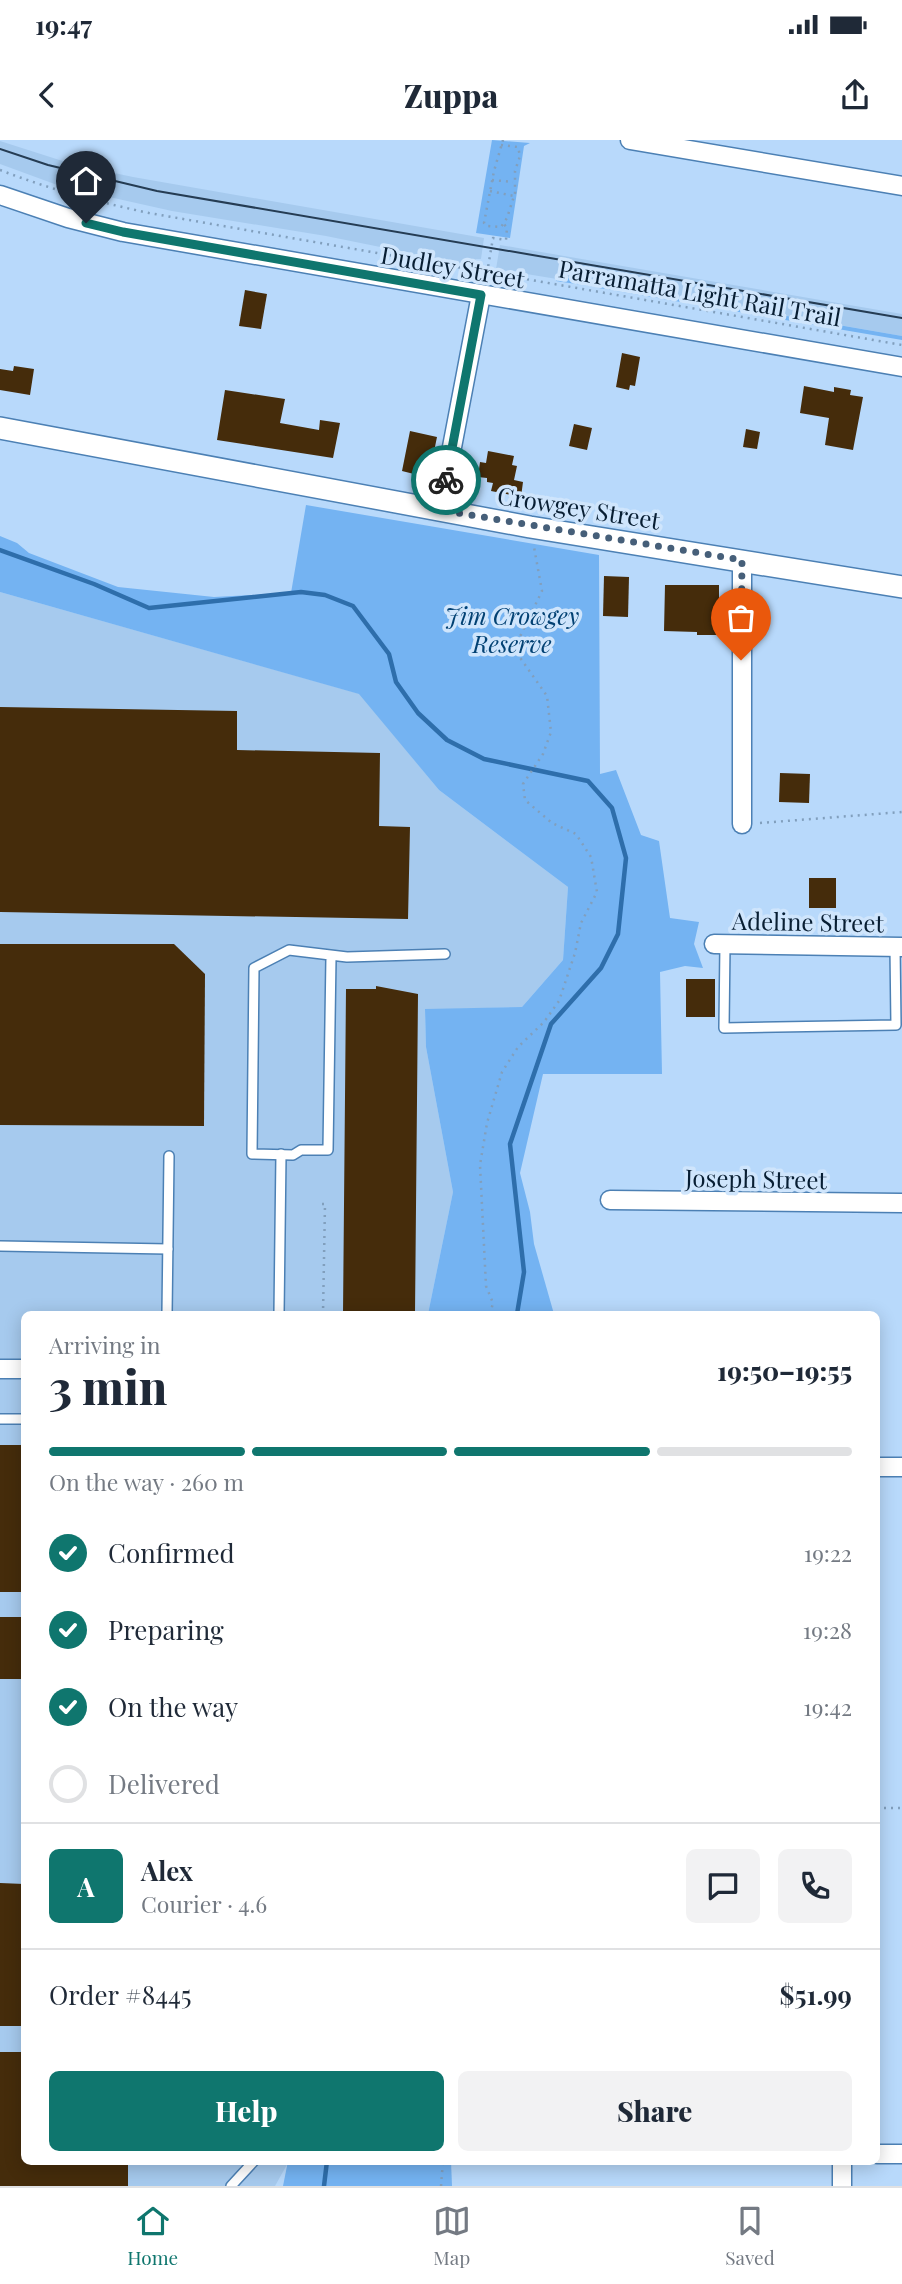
<!DOCTYPE html>
<html lang="en">
<head>
<meta charset="utf-8">
<style>
  :root { --surface:#fff; --page:#f2f2f3; --text:#1f2937; --muted:#747a83; --line:#e0e1e3; --accent:#0f766e }
  body { margin:0; font-family:"Playfair Display",serif; background:var(--page); color:var(--text); height:100vh; display:flex; flex-direction:column; font-size:26px; white-space:nowrap }
  * { box-sizing:border-box; margin:0 }
  p { font-size:23px; color:var(--muted) }
  .icon { flex:none; width:38px; height:38px; fill:none; stroke:currentColor; stroke-width:2; stroke-linecap:round; stroke-linejoin:round }
  .map { position:relative; flex:1; overflow:hidden }
  .drawer { position:absolute; left:21px; top:1171px; width:859px; height:854px; display:flex; flex-direction:column; background:var(--surface); border-radius:10px; box-shadow:0 4px 18px #0003 }
  .drawer>* { flex:none }
  .pin { position:absolute; display:grid; place-items:center; width:60px; height:60px; color:#fff; margin:-72px -30px; border-radius:50% 50% 50% 0; rotate:-45deg; box-shadow:0 0 7px #0007 }
  .pin .icon { rotate:45deg }
  .courier { position:absolute; display:grid; place-items:center; width:70px; height:70px; margin:-35px; border:5px solid #0f766e; border-radius:50%; background:#fff; color:#222; box-shadow:0 2px 9px #0007 }
  .headline em { font-style:normal; font-weight:800 }
  .headline div { display:flex; flex-direction:column-reverse }
  .headline { display:flex; align-items:center; justify-content:space-between; height:119px; padding:0 28px }
  h1 { font-size:46px; font-weight:800; line-height:52px }
  .bar { display:grid; grid-template-columns:repeat(4,1fr); gap:10px 7px; align-content:center; height:84px; padding:0 28px }
  .bar i { height:9px; border-radius:5px; background:var(--line) }
  .bar .on { background:var(--accent) }
  .bar p { grid-column:span 4 }
  .line { display:flex; align-items:center; gap:18px; padding:0 28px; border-top:2px solid var(--line) }
  .line div { flex:1 }
  .round { display:grid; place-items:center; flex:none; width:74px; height:74px; border-radius:10px; background:var(--page) }
  ol { padding:0 28px; list-style:none }
  li { display:flex; align-items:center; gap:21px; height:77px }
  li p { margin-inline-start:auto }
  li .icon { padding:7px; border-radius:50%; background:var(--accent); color:#fff; stroke-width:4 }
  li:last-child { color:var(--muted) }
  li i { width:38px; height:38px; border:4px solid var(--line); border-radius:50% }
  .action { display:flex; gap:14px; margin-top:auto; padding:14px 28px }
  .action a { flex:1; height:80px; border-radius:10px; background:var(--accent); color:#fff; font-size:28px; font-weight:800; line-height:80px; text-align:center }
  .action a+a { background:var(--page); color:var(--text) }
  .status { display:flex; justify-content:space-between; align-items:center; height:49px; padding:0 35px; background:var(--surface); direction:ltr }
  .status svg { height:19px; fill:currentColor }
  header { display:flex; justify-content:space-between; align-items:center; height:91px; padding:0 28px; background:var(--surface); font-size:32px; font-weight:800 }
  .dock { display:flex; justify-content:space-around; align-items:center; height:98px; border-top:2px solid var(--line); background:var(--surface); font-size:19px; color:var(--muted) }
  .dock a { display:grid; justify-items:center; gap:4px }
  .dock .on { color:var(--accent) }
  .map>svg:first-child { display:block }
</style>
</head>
<body>
<div class="status"><b>19:47</b><svg viewBox="0 0 49 12"><path d="M0 12V9h3v3zM5 12V6h3v6zM10 12V3h3v9zM15 12V0h3v12zM26 1h20v11H26zM47 4h2v5h-2z"/></svg></div>
<header><svg class="icon" aria-label="back" viewBox="0 0 24 24"><path d="M15 5l-7 7 7 7"/></svg>Zuppa<svg class="icon" aria-label="share" viewBox="0 0 24 24"><path d="M12 15V3M7 8l5-5 5 5M5 13v7h14v-7"/></svg></header>
<div class="map">
<svg width="902" height="2046" viewBox="0 0 902 2046">
  <rect width="100%" height="100%" fill="#b8d9fb"/>
  <g fill="#a6caee">
    <polygon points="0,1 72,24 133,37 484,98 481,119 476,119 475,125 459,123 326,96 172,71 60,46 0,24"/>
    <polygon points="500,105 902,174 902,196 558,136 557,139 496,129"/>
    <polygon points="0,452 360,554 439,650 568,747 563,820 522,867 425,870 426,907 453,1052 428,1174 24,1174 24,2021 289,2021 275,2046 0,2046"/>
  </g>
  <g fill="#74b3f2">
    <polygon points="492,0 530,3 524,6 510,98 476,93"/>
    <polygon points="557,136 902,196 902,200 599,148 599,145 590,144 590,146 556,141"/>
    <polygon points="306,365 599,415 600,634 616,630 641,695 659,701 670,778 699,782 694,804 703,828 685,826 660,832 662,934 543,934 520,1033 530,1072 534,1104 554,1174 428,1174 453,1052 426,907 425,869 522,867 563,820 568,747 439,650 359,554 0,452 0,396 17,403 29,413 118,447 214,457 291,453"/>
    <polygon points="288,2021 451,2021 452,2046 283,2046"/>
  </g>
  <g fill="none" stroke-linecap="round" stroke-linejoin="round">
    <g stroke="#2e6eab" stroke-width="4.5">
      <polyline points="0,410 94,444 149,468 301,452 325,455 353,466 389,514 396,542 418,573 447,600 484,619 588,641 612,668 626,718 618,794 601,828 551,884 510,1004 524,1132 517,1174"/>
      <polyline points="324,2046 327,2021"/>
    </g>
  </g>
  <g fill="#452c0b">
    <polygon points="245,150 267,154 261,189 239,186"/>
    <polygon points="622,213 640,217 635,246 630,245 629,250 616,247"/>
    <polygon points="14,226 34,229 30,255 0,250 0,229 13,231"/>
    <polygon points="804,246 834,252 834,247 851,250 850,255 863,257 853,310 825,305 829,278 800,273"/>
    <polygon points="225,250 285,259 280,283 319,290 320,280 340,283 333,318 217,300"/>
    <polygon points="574,284 592,288 587,310 569,306"/>
    <polygon points="746,289 760,292 757,309 743,307"/>
    <polygon points="410,291 437,297 430,331 416,328 414,334 402,331"/>
    <polygon points="488,311 514,316 512,325 517,326 514,340 523,342 521,357 491,351 493,343 487,342 487,338 478,337 480,322 486,323"/>
    <polygon points="604,436 629,437 628,477 603,476"/>
    <polygon points="665,445 719,445 719,495 697,495 697,492 664,491"/>
    <polygon points="0,567 237,571 237,610 380,613 379,686 410,687 408,779 0,772"/>
    <polygon points="780,633 810,634 809,663 779,662"/>
    <rect x="809" y="738" width="27" height="30"/>
    <polygon points="0,804 174,804 205,834 204,986 0,985"/>
    <rect x="686" y="839" width="29" height="38"/>
    <polygon points="376,846 418,854 415,1174 343,1174 346,849 376,849"/>
    <rect x="0" y="1305" width="24" height="147"/>
    <rect x="0" y="1477" width="24" height="62"/>
    <polygon points="0,1743 24,1744 24,1886 0,1886"/>
    <polygon points="0,1912 24,1912 24,2021 128,2021 128,2046 0,2046"/>
  </g>
  <g fill="none" stroke-linecap="round" stroke-linejoin="round">
    <defs>
      <g id="service">
        <polyline points="725,804 724,888 896,885 895,807"/>
        <polyline points="331,817 328,1010 301,1010 293,1015 252,1014 254,828 289,810 347,817 445,814"/>
        <polyline points="0,1106 168,1109"/>
        <polyline points="167,1174 169,1016"/>
        <polyline points="279,1174 281,1014"/>
        <polyline points="0,1279 24,1279"/>
        <polyline points="231,2046 254,2021"/>
      </g>
      <g id="minor">
        <polyline points="630,0 902,46"/>
        <polyline points="0,55 68,78 123,92 902,227"/>
        <polyline points="440,370 481,155"/>
        <polyline points="742,420 742,684"/>
        <polyline points="714,804 902,807"/>
        <polyline points="610,1060 902,1063"/>
        <polyline points="0,1229 24,1229"/>
        <polyline points="877,1327 902,1327"/>
        <polyline points="877,2014 902,2014"/>
        <polyline points="842,2046 842,2021"/>
      </g>
      <polyline id="tertiary" points="0,288 530,387 902,447"/>
    </defs>
    <use href="#service" stroke="#4c80b4" stroke-width="12"/>
    <use href="#minor" stroke="#4c80b4" stroke-width="21"/>
    <use href="#tertiary" stroke="#4c80b4" stroke-width="24"/>
    <g stroke="#819fbd" stroke-width="2.5" stroke-dasharray="2 5" stroke-linecap="butt">
      <polyline points="501,5 518,7 520,16 515,31 515,53 507,78 501,87 487,86 484,83 494,31 503,0"/>
      <path d="M0 30C49 49 98 62 149 73L902 205"/>
      <polyline points="492,40 513,42"/>
      <polyline points="490,51 514,56"/>
      <polyline points="487,133 493,98 506,100 507,88 504,84"/>
      <polyline points="760,683 902,672"/>
      <polyline points="322,1064 325,1064 323,1174"/>
      <polyline points="490,1174 493,1163 486,1146 480,1025 487,983 502,932 518,907 544,882 559,861 575,813 581,783 597,752 591,717 576,694 552,683 525,660 523,644 543,614 551,592 547,556 514,509 542,451 534,407"/>
      <polyline points="877,1668 902,1668"/>
      <polyline points="537,2021 538,2022"/>
      <polyline points="441,2046 443,2021"/>
    </g>
    <use href="#service" stroke="#fff" stroke-width="9"/>
    <use href="#minor" stroke="#fff" stroke-width="18"/>
    <use href="#tertiary" stroke="#fff" stroke-width="21"/>
    <polyline stroke="#253c53" stroke-width="2" points="0,9 48,25 157,51 902,178"/>
  </g>
  <g fill="none" stroke-linecap="round" stroke-linejoin="round">
    <polyline stroke="#465f79" stroke-width="7" stroke-dasharray="0 12.6" points="446,340 440,370 742,420 741,520"/>
    <polyline stroke="#0f766e" stroke-width="9" points="86,83 123,92 481,155 446,340"/>
  </g>
  <g text-anchor="middle" dominant-baseline="central" stroke-width="7" stroke-linejoin="round" paint-order="stroke">
    <g font-size="24" fill="#081e33" stroke="#cfe5fc">
      <text transform="translate(453 126) rotate(10)">Dudley Street</text>
      <text transform="translate(700 152) rotate(10)">Parramatta Light Rail Trail</text>
      <text transform="translate(579 367) rotate(9)">Crowgey Street</text>
      <text transform="translate(808 781) rotate(1)">Adeline Street</text>
      <text transform="translate(756 1038) rotate(1)">Joseph Street</text>
    </g>
    <g font-size="24" font-style="italic" fill="#024173" stroke="#cfe5fc">
      <text x="512" y="475">Jim Crowgey<tspan x="512" dy="28">Reserve</tspan></text>
    </g>
  </g>
</svg>
<div class="pin" style="left:741px;top:520px;background:#ea580c"><svg class="icon" aria-label="bag" viewBox="0 0 24 24"><path d="M5 8h14l-1 12H6zM9 8a3 3 0 0 1 6 0"/></svg></div>
<div class="pin" style="left:86px;top:83px;background:#1f2937"><svg class="icon" aria-label="home" viewBox="0 0 24 24"><path d="M3 11l9-7 9 7M6 9v11h12V9"/></svg></div>
<div class="courier" style="left:446px;top:340px"><svg class="icon" aria-label="bike" viewBox="0 0 24 24"><circle cx="6" cy="16" r="4"/><circle cx="18" cy="16" r="4"/><path d="M6 16l4-8h5l3 8M10 8l3 8H6M13 5h3"/></svg></div>
<section class="drawer">
<div class="headline"><div><h1>3 min</h1><p>Arriving in</p></div><em>19:50–19:55</em></div>
<div class="bar"><i class="on"></i><i class="on"></i><i class="on"></i><i></i><p>On the way · 260 m</p></div>
<ol>
<li><svg class="icon" aria-label="check" viewBox="0 0 24 24"><path d="M5 12l5 5 9-10"/></svg>Confirmed<p>19:22</p></li>
<li><svg class="icon" aria-label="check" viewBox="0 0 24 24"><path d="M5 12l5 5 9-10"/></svg>Preparing<p>19:28</p></li>
<li><svg class="icon" aria-label="check" viewBox="0 0 24 24"><path d="M5 12l5 5 9-10"/></svg>On the way<p>19:42</p></li>
<li><i></i>Delivered</li>
</ol>
<div class="line" style="height:126px"><b class="round" style="background:var(--accent);color:#fff">A</b><div><b>Alex</b><p>Courier · 4.6</p></div><a class="round"><svg class="icon" aria-label="chat" viewBox="0 0 24 24"><path d="M4 5h16v11H9l-5 4z"/></svg></a><a class="round"><svg class="icon" aria-label="phone" viewBox="0 0 24 24"><path d="M5 4h4l2 5-3 2q2 4 5 5l2-3 5 2v4C11 20 4 13 5 4z"/></svg></a></div>
<div class="line" style="height:91px"><div>Order #8445</div><b>$51.99</b></div>
<div class="action"><a>Help</a><a>Share</a></div>
</section>
</div>
<nav class="dock">
<a class="on"><svg class="icon" aria-label="home" viewBox="0 0 24 24"><path d="M3 11l9-7 9 7M6 9v11h12V9"/></svg>Home</a>
<a><svg class="icon" aria-label="map" viewBox="0 0 24 24"><path d="M3 6l6-2 6 2 6-2v14l-6 2-6-2-6 2zM9 4v14M15 6v14"/></svg>Map</a>
<a><svg class="icon" aria-label="saved" viewBox="0 0 24 24"><path d="M7 4h10v16l-5-4-5 4z"/></svg>Saved</a>
</nav>
</body>
</html>
